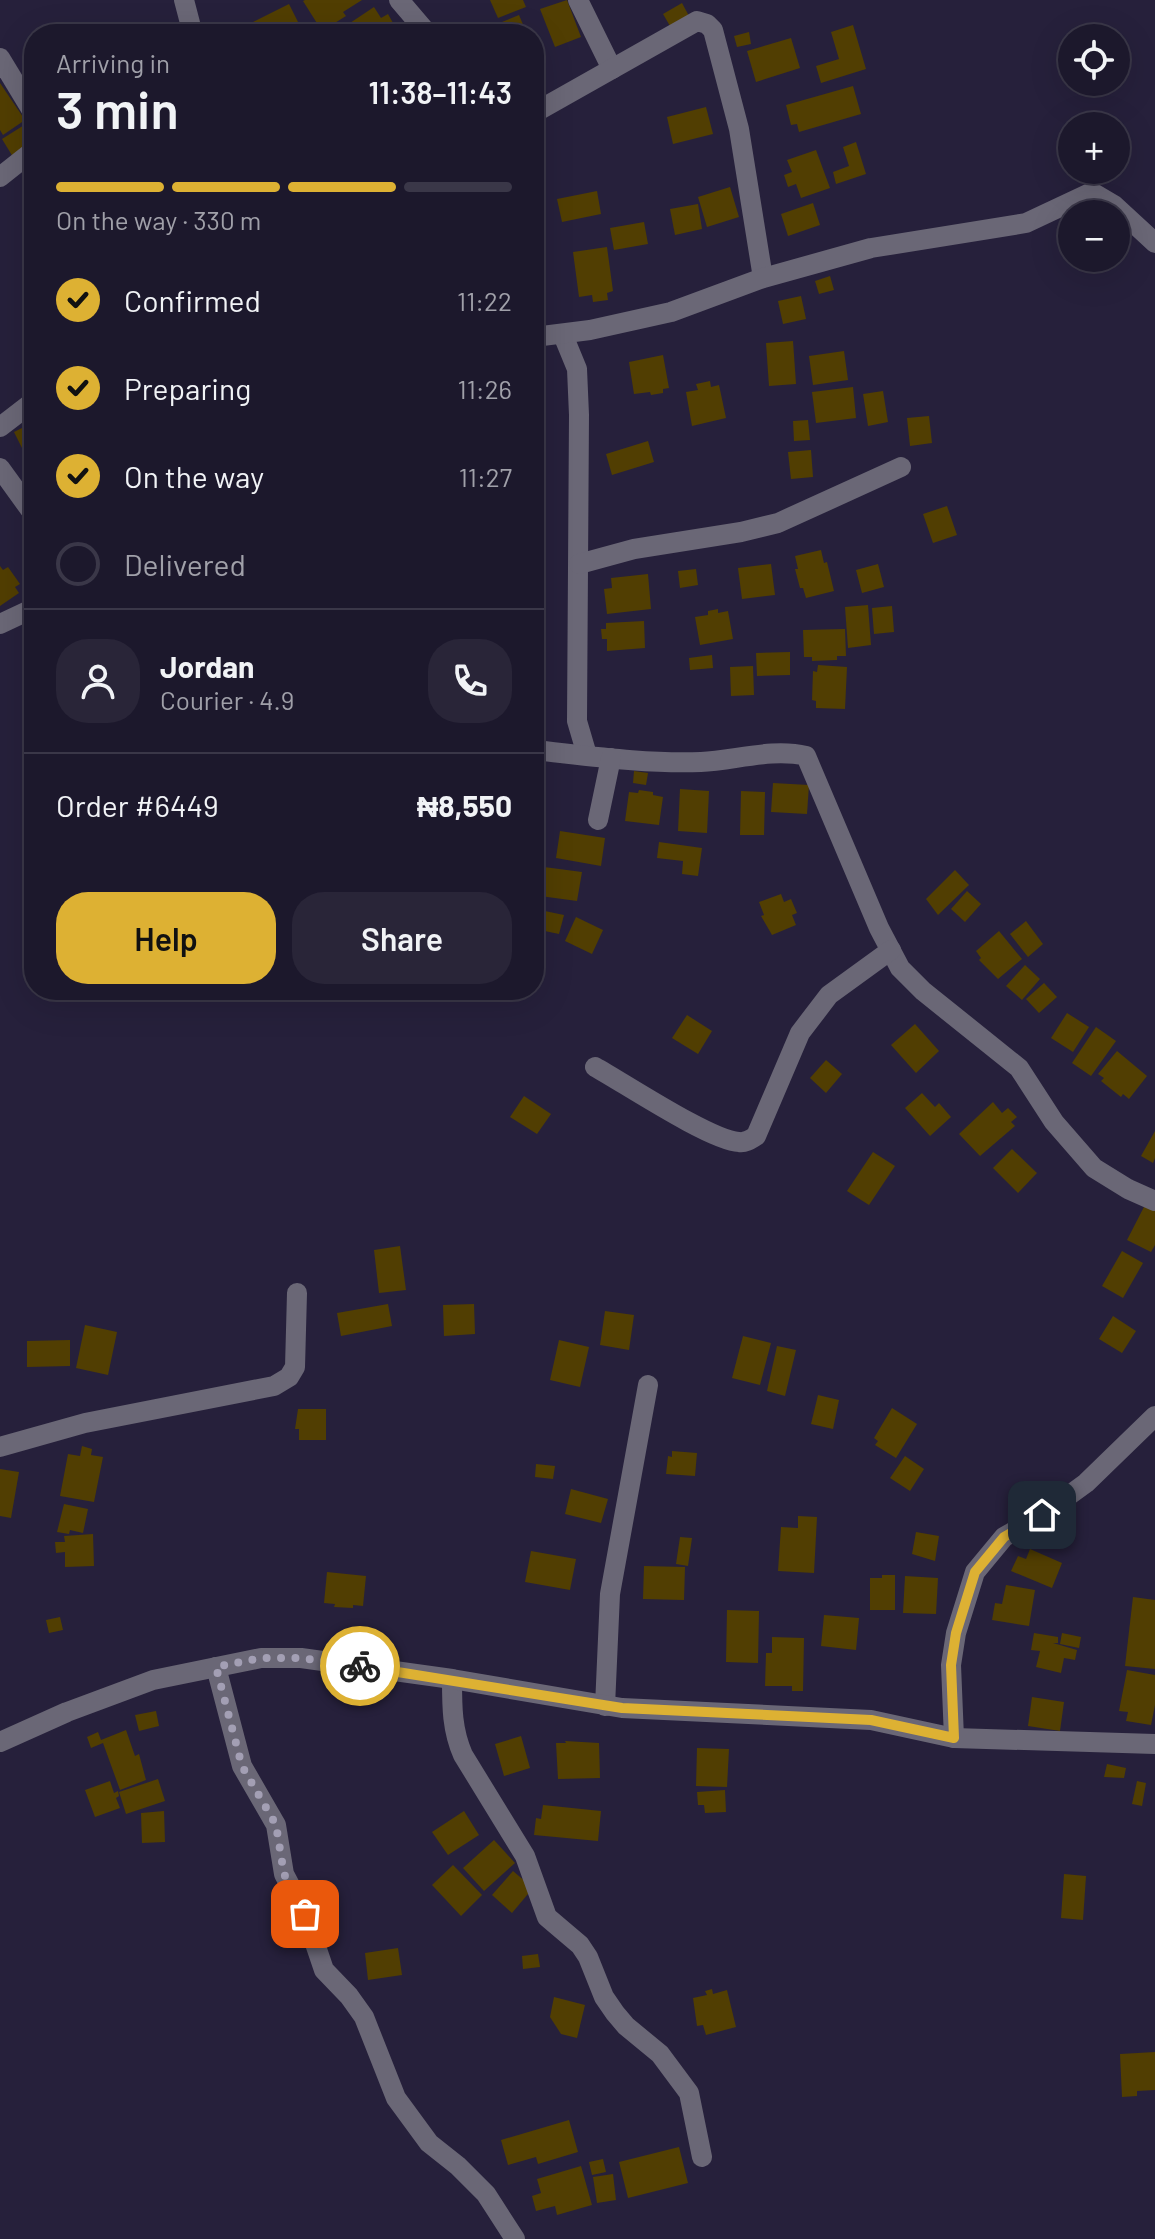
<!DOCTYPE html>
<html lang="en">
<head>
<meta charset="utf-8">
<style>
  :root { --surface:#1c182c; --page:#292538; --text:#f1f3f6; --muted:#a0a0a9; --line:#3a3748; --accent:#ddb133 }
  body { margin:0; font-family:Barlow,sans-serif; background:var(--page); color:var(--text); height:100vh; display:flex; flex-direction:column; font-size:30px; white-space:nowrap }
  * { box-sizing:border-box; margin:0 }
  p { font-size:26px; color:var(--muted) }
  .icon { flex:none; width:44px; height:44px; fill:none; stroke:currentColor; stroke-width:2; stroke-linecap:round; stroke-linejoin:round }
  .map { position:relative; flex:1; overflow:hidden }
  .details { position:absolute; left:24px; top:24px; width:520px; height:976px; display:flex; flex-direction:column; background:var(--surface); border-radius:32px; box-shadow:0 8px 32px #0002,0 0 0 2px var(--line) }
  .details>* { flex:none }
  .fabs { position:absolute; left:1058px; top:24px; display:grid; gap:16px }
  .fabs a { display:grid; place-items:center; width:72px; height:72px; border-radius:50%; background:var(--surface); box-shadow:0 8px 32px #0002,0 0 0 2px var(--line); font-size:40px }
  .pin { position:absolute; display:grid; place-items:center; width:68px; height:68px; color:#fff; margin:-34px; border-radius:16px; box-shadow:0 4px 12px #0006 }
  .courier { position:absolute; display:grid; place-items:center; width:80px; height:80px; margin:-40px; border:6px solid #ddb133; border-radius:50%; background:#fff; color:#222; box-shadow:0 2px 10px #0007 }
  .headline em { font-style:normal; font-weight:600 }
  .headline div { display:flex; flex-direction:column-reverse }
  .headline { display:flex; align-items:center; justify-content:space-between; height:136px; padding:0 32px }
  h1 { font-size:52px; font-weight:600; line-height:60px }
  .bar { display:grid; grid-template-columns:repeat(4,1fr); gap:12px 8px; align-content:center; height:96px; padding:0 32px }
  .bar i { height:10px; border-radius:6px; background:var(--line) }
  .bar .current { background:var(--accent) }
  .bar p { grid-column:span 4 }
  .line { display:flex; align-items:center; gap:20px; padding:0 32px; border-top:2px solid var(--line) }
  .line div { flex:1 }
  .round { display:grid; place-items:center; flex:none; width:84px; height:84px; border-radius:32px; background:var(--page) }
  ol { padding:0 32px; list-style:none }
  li { display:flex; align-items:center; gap:24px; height:88px }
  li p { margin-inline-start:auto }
  li .icon { padding:8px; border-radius:50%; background:var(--accent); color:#111; stroke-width:4 }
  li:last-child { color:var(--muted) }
  li i { width:44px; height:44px; border:4px solid var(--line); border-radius:50% }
  .cta { display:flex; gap:16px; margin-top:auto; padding:16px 32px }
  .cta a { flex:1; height:92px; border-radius:32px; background:var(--accent); color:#111; font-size:32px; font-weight:600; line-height:92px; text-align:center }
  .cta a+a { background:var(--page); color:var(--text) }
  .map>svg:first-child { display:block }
</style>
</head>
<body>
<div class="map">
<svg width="1155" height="2239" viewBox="0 0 1155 2239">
  <rect width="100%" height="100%" fill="#26203b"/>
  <g fill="#513e02">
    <polygon points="305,0 362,0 343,12 346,16 330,26 328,23 320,28 303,1"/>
    <polygon points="490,0 523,0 526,7 498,18"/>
    <polygon points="567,0 581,37 555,47 540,9"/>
    <polygon points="682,3 689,16 670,26 663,14"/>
    <polygon points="289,4 300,26 285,34 268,34 266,30 257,34 251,23"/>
    <polygon points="374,7 381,18 388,14 393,23 387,27 391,33 340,34 338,31"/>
    <polygon points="519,15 527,34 496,34 492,26"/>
    <polygon points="853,25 866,69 821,83 816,66 839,59 831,32"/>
    <polygon points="749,32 751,44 737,47 734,36"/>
    <polygon points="791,38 800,68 756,82 747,51"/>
    <polygon points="0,83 25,120 3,135 0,130"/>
    <polygon points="853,86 861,114 799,132 797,124 791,125 786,105"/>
    <polygon points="706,107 713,134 673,144 667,117"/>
    <polygon points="29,122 34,131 34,144 13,157 2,139"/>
    <polygon points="856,142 866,174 836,184 833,172 849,166 843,147"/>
    <polygon points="816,150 830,188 801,198 796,184 788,187 784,175 792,172 787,160"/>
    <polygon points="730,187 739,217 707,227 698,197"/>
    <polygon points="597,191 601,214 562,222 557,199"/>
    <polygon points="813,203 820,225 788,236 781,214"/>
    <polygon points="698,204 702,229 675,235 670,209"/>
    <polygon points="644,222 648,244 614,250 610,228"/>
    <polygon points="534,235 538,235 545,283 534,285"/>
    <polygon points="607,247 613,291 607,293 608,300 593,302 592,295 579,297 573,252"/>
    <polygon points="830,276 834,290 819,294 815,281"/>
    <polygon points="801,296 806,319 783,324 778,301"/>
    <polygon points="793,341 796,384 769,386 766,343"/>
    <polygon points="844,351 848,380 813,385 809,356"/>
    <polygon points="663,355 669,388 663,389 663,393 651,395 650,392 634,394 629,362"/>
    <polygon points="710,381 711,387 719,385 726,418 692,426 686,392 698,390 696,384"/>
    <polygon points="853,387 856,418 816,423 812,392"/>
    <polygon points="883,391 888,422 868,426 863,394"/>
    <polygon points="929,416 932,443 910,446 907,418"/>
    <polygon points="808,420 810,440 794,441 793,421"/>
    <polygon points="34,422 34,460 26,445 22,448 14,432"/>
    <polygon points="648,441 654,462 612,475 606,454"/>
    <polygon points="811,450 813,477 791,479 788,452"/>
    <polygon points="947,506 957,535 933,543 923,514"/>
    <polygon points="821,550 824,563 827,562 834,591 806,598 803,588 800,588 795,569 798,569 795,556"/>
    <polygon points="771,564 775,595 742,599 738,568"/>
    <polygon points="878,564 884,587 862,593 856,570"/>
    <polygon points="0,566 3,570 8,567 20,584 15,587 19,593 0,606"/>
    <polygon points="696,569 698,585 680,588 678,571"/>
    <polygon points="648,574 651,609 607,614 604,589 612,588 611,578"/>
    <polygon points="534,598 538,612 543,611 544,624 539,625 541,635 534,636"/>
    <polygon points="868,605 871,645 848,648 845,607"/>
    <polygon points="892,606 894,632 874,634 872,608"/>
    <polygon points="718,609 718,613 728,611 733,639 700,645 695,617 708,615 708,611"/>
    <polygon points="644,621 645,648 607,651 607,639 602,639 601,629 606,629 606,623"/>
    <polygon points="845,629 846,656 837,656 837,660 812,661 812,657 804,657 803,630"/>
    <polygon points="790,652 790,675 757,676 756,653"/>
    <polygon points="712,655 713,668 690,670 689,658"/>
    <polygon points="818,665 847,667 845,709 816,708 816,701 812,700 813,671 817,672"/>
    <polygon points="753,666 754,695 731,696 730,667"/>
    <polygon points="634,771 648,773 646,785 633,783"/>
    <polygon points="773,783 809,785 807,814 771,812"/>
    <polygon points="680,789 709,791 707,833 678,831"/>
    <polygon points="639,790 653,792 653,795 663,797 659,825 625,821 629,792 638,793"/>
    <polygon points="741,791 765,792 764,835 740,835"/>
    <polygon points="534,819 546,824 537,851 534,850"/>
    <polygon points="560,831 605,838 601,866 556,858"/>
    <polygon points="659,842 702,848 698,876 682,874 683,861 657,858"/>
    <polygon points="544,867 582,872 577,901 540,896"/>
    <polygon points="955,870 969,885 938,915 926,899"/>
    <polygon points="967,891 981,904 965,922 951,909"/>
    <polygon points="781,894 784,902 791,899 797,913 792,915 796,925 772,935 761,916 764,915 759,902"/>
    <polygon points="540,910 564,915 559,934 535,929"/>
    <polygon points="576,917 603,930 592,954 565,941"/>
    <polygon points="1026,921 1043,944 1028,957 1010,934"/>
    <polygon points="999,931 1022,959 998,979 979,960 981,958 976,951"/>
    <polygon points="1025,965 1040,979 1022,1000 1006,986"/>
    <polygon points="1044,983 1057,997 1039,1013 1026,999"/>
    <polygon points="1067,1013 1089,1027 1073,1052 1051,1038"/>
    <polygon points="687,1015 712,1031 698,1054 672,1038"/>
    <polygon points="915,1024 939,1051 916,1073 891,1045"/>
    <polygon points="1096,1027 1116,1041 1091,1076 1072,1063"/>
    <polygon points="1117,1051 1147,1076 1129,1099 1123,1094 1121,1097 1101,1081 1104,1078 1098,1074"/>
    <polygon points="826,1060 842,1074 826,1093 810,1078"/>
    <polygon points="922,1093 935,1107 939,1103 951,1117 930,1136 905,1108"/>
    <polygon points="524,1096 551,1114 537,1134 510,1117"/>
    <polygon points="993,1102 1002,1113 1008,1108 1017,1117 1011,1122 1015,1126 980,1156 959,1134"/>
    <polygon points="1155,1131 1155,1158 1153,1163 1141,1156"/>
    <polygon points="1012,1149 1037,1173 1018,1193 993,1168"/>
    <polygon points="873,1152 895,1166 869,1205 847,1191"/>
    <polygon points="1145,1205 1155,1210 1155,1245 1151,1252 1127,1240"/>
    <polygon points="400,1246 406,1290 379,1293 374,1250"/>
    <polygon points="1122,1251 1143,1263 1123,1298 1102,1286"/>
    <polygon points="388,1304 392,1326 341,1336 337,1313"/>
    <polygon points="474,1304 475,1334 444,1336 443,1305"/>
    <polygon points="605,1311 634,1315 629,1350 600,1345"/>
    <polygon points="1113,1316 1136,1331 1122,1353 1099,1339"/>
    <polygon points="85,1325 117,1332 108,1375 76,1368"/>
    <polygon points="743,1336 771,1343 760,1385 732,1378"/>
    <polygon points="70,1340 70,1366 27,1367 27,1341"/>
    <polygon points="559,1340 589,1347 580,1387 550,1380"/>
    <polygon points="777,1346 796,1350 785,1396 767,1391"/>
    <polygon points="818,1395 839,1400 833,1429 811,1424"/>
    <polygon points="892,1408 917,1424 896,1458 875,1445 878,1441 874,1438"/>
    <polygon points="298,1409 326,1409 326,1440 299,1440 299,1429 295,1429"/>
    <polygon points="82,1446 92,1449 91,1455 103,1457 94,1502 60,1496 68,1454 80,1456"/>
    <polygon points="672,1451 697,1453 695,1476 666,1474 668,1456 672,1457"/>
    <polygon points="905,1456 924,1469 910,1491 890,1478"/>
    <polygon points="536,1464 555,1466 553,1479 535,1477"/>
    <polygon points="0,1469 19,1472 11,1518 0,1516"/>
    <polygon points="571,1489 608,1499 601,1523 565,1514"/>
    <polygon points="64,1504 88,1509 83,1533 70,1530 69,1534 57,1532"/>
    <polygon points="798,1516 817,1517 814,1573 778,1571 781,1527 798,1528"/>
    <polygon points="916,1532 939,1536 935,1561 912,1554"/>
    <polygon points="93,1534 94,1566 65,1567 65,1552 56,1553 55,1542 65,1542 64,1536"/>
    <polygon points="680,1537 692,1538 688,1566 676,1564"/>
    <polygon points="1030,1549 1062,1563 1052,1588 1011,1571 1018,1556 1026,1559"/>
    <polygon points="531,1551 576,1559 570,1590 525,1582"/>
    <polygon points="644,1566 685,1567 684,1600 643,1599"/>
    <polygon points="327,1572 366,1576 363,1606 353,1605 353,1608 334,1607 335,1604 324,1603"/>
    <polygon points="882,1575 895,1575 895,1610 870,1610 870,1578 882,1578"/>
    <polygon points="905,1576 938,1578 936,1614 903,1613"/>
    <polygon points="1006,1585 1035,1590 1029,1626 992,1620 995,1603 1002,1604"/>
    <polygon points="1133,1597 1155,1600 1155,1669 1125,1666"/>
    <polygon points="727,1610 759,1611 758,1663 726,1662"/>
    <polygon points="824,1615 859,1618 856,1650 821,1646"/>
    <polygon points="60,1617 63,1630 49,1633 46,1620"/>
    <polygon points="1034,1633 1058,1637 1058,1643 1053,1643 1077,1650 1075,1660 1064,1658 1061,1673 1036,1667 1040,1651 1031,1650"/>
    <polygon points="1062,1633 1081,1637 1079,1648 1060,1644"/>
    <polygon points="772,1637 804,1638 803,1691 792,1691 792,1686 765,1686 766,1653 772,1653"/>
    <polygon points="1127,1670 1155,1675 1155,1705 1151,1725 1126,1721 1128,1712 1119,1711"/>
    <polygon points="1032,1697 1064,1702 1060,1731 1028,1726"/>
    <polygon points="156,1711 159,1726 139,1731 135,1715"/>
    <polygon points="126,1730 135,1756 139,1754 146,1780 120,1790 103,1743 91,1748 87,1737 98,1732 101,1740"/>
    <polygon points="521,1736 530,1768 504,1776 495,1744"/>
    <polygon points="565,1741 599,1743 600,1778 558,1779 556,1743 566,1743"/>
    <polygon points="697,1748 729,1749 727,1787 696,1786"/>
    <polygon points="1107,1764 1126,1768 1124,1778 1104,1777"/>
    <polygon points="158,1779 165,1801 126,1814 119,1792"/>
    <polygon points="110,1781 114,1793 118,1791 119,1796 116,1798 120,1808 95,1817 85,1790"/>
    <polygon points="1137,1781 1146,1783 1142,1806 1132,1804"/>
    <polygon points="725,1790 726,1812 705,1813 704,1805 698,1805 697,1792"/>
    <polygon points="543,1805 601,1811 598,1841 534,1835 536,1818 541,1819"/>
    <polygon points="164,1811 165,1842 142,1843 141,1813"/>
    <polygon points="464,1811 479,1835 448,1855 432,1832"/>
    <polygon points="494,1840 515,1863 484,1891 463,1868"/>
    <polygon points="453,1865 482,1895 461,1916 432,1885"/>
    <polygon points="513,1871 533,1888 512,1913 492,1895"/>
    <polygon points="1064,1874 1086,1876 1083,1920 1061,1918"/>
    <polygon points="398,1948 402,1975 368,1980 365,1953"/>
    <polygon points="538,1954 540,1967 523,1969 522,1956"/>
    <polygon points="712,1989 713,1994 727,1990 736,2027 706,2035 703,2025 697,2026 693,1998 707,1995 705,1991"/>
    <polygon points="554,1997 585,2005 577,2038 561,2034 550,2017"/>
    <polygon points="1155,2052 1155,2090 1137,2091 1137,2096 1122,2097 1120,2054"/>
    <polygon points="569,2120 578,2152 538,2164 536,2157 508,2165 501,2140"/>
    <polygon points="679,2147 688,2183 628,2198 619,2162"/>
    <polygon points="603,2159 606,2172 592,2175 589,2162"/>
    <polygon points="581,2166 592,2205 557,2215 555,2206 536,2211 532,2196 541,2193 537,2179"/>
    <polygon points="613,2174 616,2200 597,2203 593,2177"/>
  </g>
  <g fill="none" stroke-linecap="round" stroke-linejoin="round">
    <g stroke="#6a6776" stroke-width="20">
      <polyline points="184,0 190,23 189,34"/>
      <polyline points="399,0 428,34"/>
      <polyline points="578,0 612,69"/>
      <polyline points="0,58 34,114"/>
      <polyline points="534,113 697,21 707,24 713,30 739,129 763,278"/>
      <polyline points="0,177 34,150"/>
      <polyline points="563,335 577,369 579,415 577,721 587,755"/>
      <polyline points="534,337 590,330 671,312 763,278 871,248 1026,223 1092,192 1114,205 1155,243"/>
      <polyline points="0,427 34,401"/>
      <polyline points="0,468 34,515"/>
      <polyline points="579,564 634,549 741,532 778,523 901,467"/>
      <polyline points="0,624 34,608"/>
      <path d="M534 750C590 756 645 764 701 762 736 760 773 748 806 756L879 928 900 968 923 991 1019 1068 1054 1122 1094 1168 1128 1189 1155 1201"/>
      <polyline points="598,820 611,758"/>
      <path d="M595 1067C624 1083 711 1141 739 1142 746 1143 751 1139 756 1136L800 1033 829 995 891 950"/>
      <polyline points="0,1447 85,1423 274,1386 289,1377 295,1367 297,1293"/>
      <polyline points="216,1667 242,1766 276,1825 284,1874 305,1914 324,1970 349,1996 364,2017 396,2098 429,2143 458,2166 486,2194 515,2239"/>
      <path d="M452 1679C452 1707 452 1730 463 1755L525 1856 547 1917 580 1945 588 1957 604 1997 615 2013 626 2026 660 2054 689 2093 702 2157"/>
      <polyline points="605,1706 610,1594 648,1385"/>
      <polyline points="954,1738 951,1665 956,1633 975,1572 1004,1537 1042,1515 1086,1483 1155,1416"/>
      <polyline points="0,1742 67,1712 153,1680 261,1658 301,1658 452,1679 622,1708 871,1720 954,1738 1155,1744"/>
    </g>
  </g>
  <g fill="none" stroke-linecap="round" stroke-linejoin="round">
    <polyline stroke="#a39fb4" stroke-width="8" stroke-dasharray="0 14.4" points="305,1914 284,1874 276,1825 242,1766 216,1667 261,1658 301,1658 360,1666"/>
    <polyline stroke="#ddb133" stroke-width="10" points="360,1666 622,1708 871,1720 954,1738 951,1665 956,1633 975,1572 1004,1537 1042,1515"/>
  </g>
</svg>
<div class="fabs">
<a><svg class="icon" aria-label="locate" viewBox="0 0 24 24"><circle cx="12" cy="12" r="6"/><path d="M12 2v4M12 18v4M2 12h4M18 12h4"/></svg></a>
<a>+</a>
<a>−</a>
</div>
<div class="pin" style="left:305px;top:1914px;background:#ea580c"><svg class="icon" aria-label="bag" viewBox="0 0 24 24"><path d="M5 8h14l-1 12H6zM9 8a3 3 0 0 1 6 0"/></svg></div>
<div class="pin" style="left:1042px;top:1515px;background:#1f2937"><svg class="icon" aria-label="home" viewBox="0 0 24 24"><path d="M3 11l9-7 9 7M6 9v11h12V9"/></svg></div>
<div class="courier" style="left:360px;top:1666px"><svg class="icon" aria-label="bike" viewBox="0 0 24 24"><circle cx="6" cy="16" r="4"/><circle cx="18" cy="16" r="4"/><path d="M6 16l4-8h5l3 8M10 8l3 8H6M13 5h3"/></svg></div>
<section class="details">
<div class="headline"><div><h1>3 min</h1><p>Arriving in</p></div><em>11:38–11:43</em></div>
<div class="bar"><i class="current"></i><i class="current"></i><i class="current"></i><i></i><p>On the way · 330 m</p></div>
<ol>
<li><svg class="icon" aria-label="check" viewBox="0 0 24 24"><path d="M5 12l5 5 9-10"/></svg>Confirmed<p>11:22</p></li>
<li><svg class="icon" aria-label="check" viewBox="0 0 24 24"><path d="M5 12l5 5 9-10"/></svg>Preparing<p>11:26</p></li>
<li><svg class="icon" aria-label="check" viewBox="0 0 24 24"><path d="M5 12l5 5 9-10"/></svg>On the way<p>11:27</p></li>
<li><i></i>Delivered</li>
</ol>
<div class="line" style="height:144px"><a class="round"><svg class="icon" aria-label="person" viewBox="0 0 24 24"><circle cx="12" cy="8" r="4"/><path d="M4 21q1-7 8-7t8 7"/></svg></a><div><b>Jordan</b><p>Courier · 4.9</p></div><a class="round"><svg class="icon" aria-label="phone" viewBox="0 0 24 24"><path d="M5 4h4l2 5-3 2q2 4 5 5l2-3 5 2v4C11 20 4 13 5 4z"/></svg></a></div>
<div class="line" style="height:104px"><div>Order #6449</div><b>₦8,550</b></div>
<div class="cta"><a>Help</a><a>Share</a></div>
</section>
</div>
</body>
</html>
